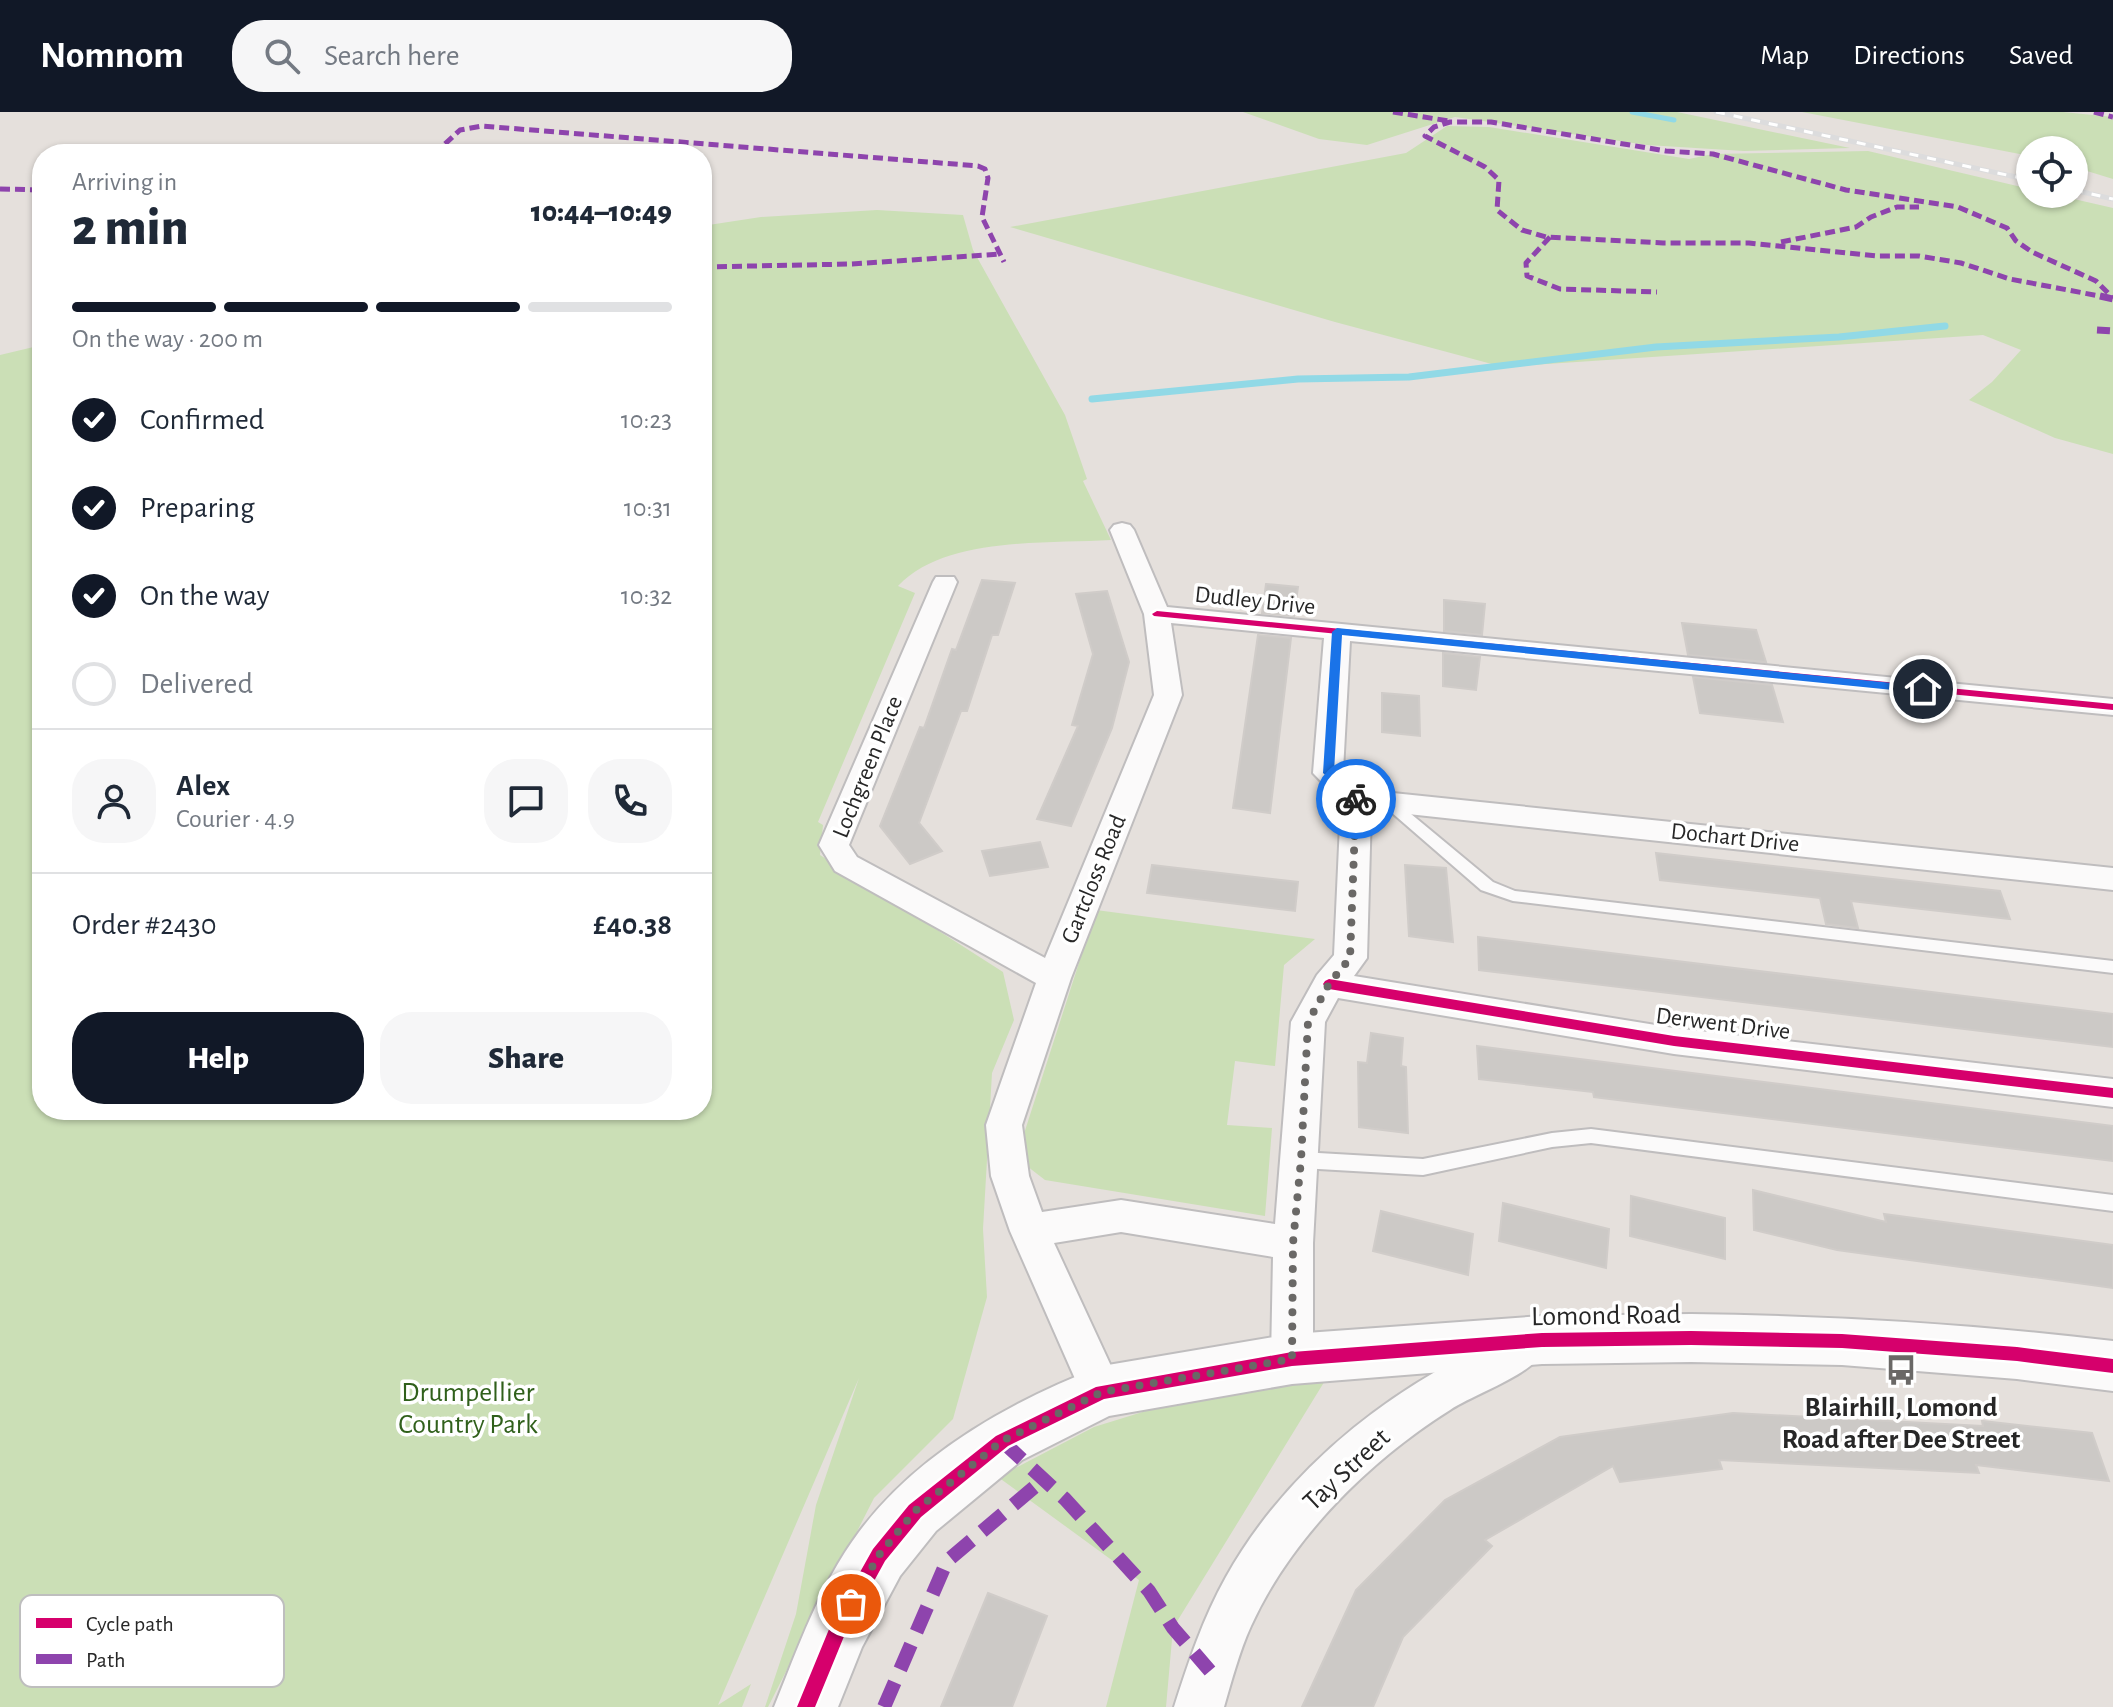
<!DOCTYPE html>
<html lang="en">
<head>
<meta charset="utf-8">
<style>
  :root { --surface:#fff; --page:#f6f6f7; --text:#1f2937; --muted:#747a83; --line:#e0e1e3; --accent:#111827 }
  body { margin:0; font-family:"Alegreya Sans",sans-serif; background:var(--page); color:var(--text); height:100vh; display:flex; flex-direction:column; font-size:30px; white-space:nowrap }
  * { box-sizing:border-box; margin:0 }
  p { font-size:26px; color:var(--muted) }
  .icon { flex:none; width:44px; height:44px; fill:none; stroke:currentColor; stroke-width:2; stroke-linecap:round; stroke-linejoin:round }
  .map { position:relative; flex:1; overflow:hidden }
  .side { position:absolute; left:32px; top:32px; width:680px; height:976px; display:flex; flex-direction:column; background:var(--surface); border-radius:32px; box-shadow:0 2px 6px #0004 }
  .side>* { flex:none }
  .controls { position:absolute; left:2016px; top:24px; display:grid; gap:16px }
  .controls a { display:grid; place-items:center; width:72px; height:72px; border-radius:50%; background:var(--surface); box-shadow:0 2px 6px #0004; font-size:40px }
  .pin { position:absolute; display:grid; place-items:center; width:68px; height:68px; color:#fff; margin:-34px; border:4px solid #fff; border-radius:50%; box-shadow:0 2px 8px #0007 }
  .courier { position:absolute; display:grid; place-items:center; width:80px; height:80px; margin:-40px; border:6px solid #1a73e8; border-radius:50%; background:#fff; color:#222; box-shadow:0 2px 10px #0007 }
  .head em { font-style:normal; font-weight:800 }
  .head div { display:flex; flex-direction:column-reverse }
  .head { display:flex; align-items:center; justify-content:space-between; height:136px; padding:0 40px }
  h1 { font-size:52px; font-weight:800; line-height:60px }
  .bar { display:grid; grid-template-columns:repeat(4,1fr); gap:12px 8px; align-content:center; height:96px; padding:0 40px }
  .bar i { height:10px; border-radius:6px; background:var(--line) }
  .bar .on { background:var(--accent) }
  .bar p { grid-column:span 4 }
  .line { display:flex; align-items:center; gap:20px; padding:0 40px; border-top:2px solid var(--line) }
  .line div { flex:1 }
  .round { display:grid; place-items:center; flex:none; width:84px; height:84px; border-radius:32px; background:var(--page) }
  ol { padding:0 40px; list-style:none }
  li { display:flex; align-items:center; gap:24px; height:88px }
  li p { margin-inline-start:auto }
  li .icon { padding:8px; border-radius:50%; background:var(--accent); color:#fff; stroke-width:4 }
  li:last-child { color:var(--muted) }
  li i { width:44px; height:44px; border:4px solid var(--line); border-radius:50% }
  .action { display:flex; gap:16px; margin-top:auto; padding:16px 40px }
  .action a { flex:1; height:92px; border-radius:32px; background:var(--accent); color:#fff; font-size:32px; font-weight:800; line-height:92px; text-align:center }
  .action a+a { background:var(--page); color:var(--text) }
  header { display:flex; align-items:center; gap:48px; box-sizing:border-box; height:112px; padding:0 40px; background:var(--accent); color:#fff }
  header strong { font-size:38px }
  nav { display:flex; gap:44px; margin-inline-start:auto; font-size:28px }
  .search { width:560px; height:72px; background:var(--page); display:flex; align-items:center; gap:20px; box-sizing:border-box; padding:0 28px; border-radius:32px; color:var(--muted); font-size:30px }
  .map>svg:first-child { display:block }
</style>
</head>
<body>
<header>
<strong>Nomnom</strong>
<div class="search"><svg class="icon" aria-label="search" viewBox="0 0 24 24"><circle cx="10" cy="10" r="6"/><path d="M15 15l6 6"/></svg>Search here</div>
<nav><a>Map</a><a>Directions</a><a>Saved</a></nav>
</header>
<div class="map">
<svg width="2113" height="1595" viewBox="0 0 2113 1595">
  <rect width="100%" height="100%" fill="#e5e0dc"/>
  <g fill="#cbdfb6">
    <polygon points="1243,0 1677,0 1850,36 1744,39 1647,33 1455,5 1367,33 1319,27"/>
    <polygon points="1802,0 2063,0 2113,5 2113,67 2074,55 2074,38 2030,38 2030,44"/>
    <polygon points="1447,14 1489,15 1689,47 1713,42 1868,39 2030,77 2030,82 2052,82 2113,96 2113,342 2055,326 1969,288 1992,270 2021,238 1983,223 1503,255 1335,210 1010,115 1406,41"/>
    <path d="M877 98 963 103 973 138 1065 303 1087 367 1083 369 1111 428C1046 432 945 424 898 474L915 481 818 710 823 713 820 743 1003 860 1014 908 992 961 983 1117 987 1185 953 1307 874 1386 768 1595H765L796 1502 816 1393 859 1266 718 1593 751 1572 742 1595H0V243L42 233V998H702V114L761 105Z"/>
    <polygon points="1096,798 1315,827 1284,853 1275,954 1235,949 1227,1013 1272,1016 1265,1104 1045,1068 1023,1051 1021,1031"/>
    <polygon points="1326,1267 1173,1516 1166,1595 1106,1595 1139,1468 998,1365 1094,1315 1191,1285"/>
  </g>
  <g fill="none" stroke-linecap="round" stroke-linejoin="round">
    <polyline stroke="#91d9e6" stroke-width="5" points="1632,0 1674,8"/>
    <polyline stroke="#91d9e6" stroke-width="7" points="1092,287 1298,267 1409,265 1656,235 1839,225 1945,214"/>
  </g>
  <g fill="#ccc9c6" stroke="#d0ccc9" stroke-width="2">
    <polygon points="982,468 1015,471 998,523 992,523 967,599 961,599 919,711 942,739 910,752 880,714 920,615 924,616 952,537 956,538"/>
    <polygon points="1266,472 1298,475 1294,504 1262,501"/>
    <polygon points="1107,479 1129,550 1112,616 1071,714 1037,707 1078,614 1072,613 1093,542 1076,482"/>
    <polygon points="1444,488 1485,492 1482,523 1444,519"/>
    <polygon points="1682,511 1756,518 1766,550 1688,543"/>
    <polygon points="1258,523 1291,526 1270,701 1233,696"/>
    <polygon points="1443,541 1480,545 1476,578 1443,574"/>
    <polygon points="1693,565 1772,573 1783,610 1700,601"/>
    <polygon points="1382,581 1419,584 1420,624 1382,620"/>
    <polygon points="1040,730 1048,755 990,764 982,739"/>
    <polygon points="1656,741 2000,779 2010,807 1851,789 1858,816 1826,812 1820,786 1660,768"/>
    <polygon points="1152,753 1298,770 1295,799 1147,781"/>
    <polygon points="1405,753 1446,756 1453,830 1409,824"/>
    <polygon points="1478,825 2113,902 2113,935 1479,858"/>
    <polygon points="1371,921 1403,926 1401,954 1406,955 1408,1021 1359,1015 1358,950 1367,951"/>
    <polygon points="1477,934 2113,1014 2113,1049 1594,985 1593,980 1479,967"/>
    <polygon points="1753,1078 1886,1110 1884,1102 2113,1133 2113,1176 1837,1138 1754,1118"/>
    <polygon points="1631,1084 1725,1106 1725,1147 1630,1124"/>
    <polygon points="1503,1091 1609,1117 1606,1156 1499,1129"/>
    <polygon points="1381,1099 1473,1122 1468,1163 1373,1139"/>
    <polygon points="1733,1301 1983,1314 1982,1309 2092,1321 2109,1369 1976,1353 1979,1361 1719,1348 1722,1357 1620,1370 1613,1354 1485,1428 1492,1434 1403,1525 1373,1595 1302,1595 1356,1478 1445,1388 1560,1325"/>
    <polygon points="988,1481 1047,1504 1012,1595 941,1595"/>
  </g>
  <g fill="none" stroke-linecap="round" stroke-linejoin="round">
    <defs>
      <g id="service">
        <polygon points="1388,685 1393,687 1493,770 1515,779 2113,849 2113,861 1513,789 1481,778 1383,693 1381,690"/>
        <polygon points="1591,1017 2113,1083 2113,1099 1591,1031 1552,1035 1423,1063 1301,1056 1294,1053 1292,1048 1294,1043 1301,1040 1423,1047 1552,1021"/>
      </g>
      <g id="minor">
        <path d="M1122 411 1130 413 1134 418 1167 495 2113 587V603L1350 529 1343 659 1364 678 2113 756V778L1371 698 1367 846 1354 864 1674 916 2113 967V995L1674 942 1338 886 1325 910 1313 1131V1247L1307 1260 1292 1266 1277 1260 1271 1247 1273 1145 1121 1120 1054 1131 1123 1280 1117 1294 1102 1300 1087 1294 1010 1119 991 1064 986 1013 1036 871 835 759 819 733 933 470 936 465H954L957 470 849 733 857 745 1045 846 1154 583 1144 502 1110 418 1114 413ZM1171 511 1324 526 1313 661 1341 690 1334 843 1317 863 1291 910 1275 1112 1121 1088 1042 1100 1029 1064 1022 1013 1071 866 1182 583Z"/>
        <path d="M1524 1218 1539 1224 1545 1237C1533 1263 1476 1281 1450 1298 1369 1349 1291 1426 1251 1514 1239 1540 1232 1568 1224 1595H1174C1188 1551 1203 1506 1226 1465 1289 1352 1404 1263 1524 1218Z"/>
      </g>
      <path id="tertiary" d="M1691 1202C1833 1204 1972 1212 2113 1229V1279L2017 1267 1842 1253 1691 1250 1542 1252 1292 1272 1109 1304 1022 1348 936 1419 900 1464 862 1535 838 1595H774C798 1536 820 1472 859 1420 918 1341 1011 1289 1102 1254L1292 1222 1542 1204Z"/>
    </defs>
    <use href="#service" stroke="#bfbdbe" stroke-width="4"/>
    <use href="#minor" stroke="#bfbdbe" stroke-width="4"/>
    <use href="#tertiary" stroke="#bfbdbe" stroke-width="4"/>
    <use href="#service" fill="#fbfafa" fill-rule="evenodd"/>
    <use href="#minor" fill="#fbfafa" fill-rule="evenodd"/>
    <use href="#tertiary" fill="#fbfafa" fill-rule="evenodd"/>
    <defs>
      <g id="rail">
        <polyline points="1716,0 2030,68"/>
        <polyline points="2074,78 2113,87"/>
      </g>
    </defs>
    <use href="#rail" stroke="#dcdcdd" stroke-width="5"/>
    <use href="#rail" stroke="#fff" stroke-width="3" stroke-dasharray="9" stroke-linecap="butt"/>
    <g stroke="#8e44ad" stroke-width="5" stroke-dasharray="10 5" stroke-linecap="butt">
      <polyline points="1393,0 1449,9"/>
      <polyline points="2094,0 2113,5"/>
      <polyline points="434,42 460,18 482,14 978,54 985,57 988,66 982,105 1004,150"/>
      <polyline points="0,77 42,78"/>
      <polyline points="1550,125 1526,151 1527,164 1560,177 1657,180"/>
      <polyline points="1781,130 1856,115 1871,105 1897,95 1919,95"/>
      <polyline points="702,155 852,152 1000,142"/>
      <polyline points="2110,186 2010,167 1961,151 1919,144 1878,144 1749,131 1663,131 1546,125 1522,118 1497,98 1499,68 1485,55 1425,24 1434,15 1450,10 1491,10 1666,39 1713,42 1846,78 1958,95 2007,116 2016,129 2032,140 2096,169 2113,186"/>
    </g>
    <g stroke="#8e44ad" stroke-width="7" stroke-dasharray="13 7" stroke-linecap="butt">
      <polyline points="2100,184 2113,187"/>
      <polyline points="2097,218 2113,219"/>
    </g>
    <g stroke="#8e44ad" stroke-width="14" stroke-dasharray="27 14" stroke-linecap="butt">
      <polyline points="1002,1329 1065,1387 1149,1479 1173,1516 1210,1559"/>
      <polyline points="884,1595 947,1449 1044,1367"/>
    </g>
    <defs>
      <g id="cycleway">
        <polygon points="1157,499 2113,592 2113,598 1154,504 1152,502"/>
        <polygon points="1329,867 1674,924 2113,976 2113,986 1674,934 1329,877 1325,875 1323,872 1325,869"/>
        <polygon points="1691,1219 1842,1222 2017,1235 2113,1247 2113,1261 2017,1249 1842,1236 1691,1233 1542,1235 1292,1254 1104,1287 1008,1334 921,1405 885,1449 845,1522 815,1595 797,1595 832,1510 873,1437 909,1393 996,1324 1096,1275 1292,1240 1542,1221"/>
      </g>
    </defs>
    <use href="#cycleway" stroke="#fff" stroke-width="5"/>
    <use href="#cycleway" fill="#d6006c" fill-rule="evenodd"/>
  </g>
  <polygon fill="#1a73e8" points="1337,516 1923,574 1928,577 1923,581 1342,523 1334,660 1361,684 1361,690 1356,691 1323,661 1332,520"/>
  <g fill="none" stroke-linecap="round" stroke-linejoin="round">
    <polyline stroke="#6a6866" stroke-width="8" stroke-dasharray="0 14.4" points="851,1492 879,1443 915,1399 1002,1329 1102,1280 1292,1247 1293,1131 1301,1048 1308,910 1329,872 1350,846 1356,687"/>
  </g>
  <defs>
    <symbol id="bus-bare" viewBox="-9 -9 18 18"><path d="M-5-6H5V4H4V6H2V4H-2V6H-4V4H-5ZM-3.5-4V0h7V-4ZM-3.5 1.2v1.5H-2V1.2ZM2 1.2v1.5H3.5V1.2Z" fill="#6a6866" stroke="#fff" stroke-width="2.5" paint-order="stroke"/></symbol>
  </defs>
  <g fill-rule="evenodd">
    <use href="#bus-bare" x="1879" y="1236" width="44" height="44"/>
  </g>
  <g text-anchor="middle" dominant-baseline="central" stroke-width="7" stroke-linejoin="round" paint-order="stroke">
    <g font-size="24" fill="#272727" stroke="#fff">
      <text transform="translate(1255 489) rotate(6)">Dudley Drive</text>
      <text transform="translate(868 655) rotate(-68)">Lochgreen Place</text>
      <text transform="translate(1735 726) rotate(6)">Dochart Drive</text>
      <text transform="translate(1094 767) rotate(-68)">Gartcloss Road</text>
      <text transform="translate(1723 912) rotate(7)">Derwent Drive</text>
    </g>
    <g font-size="28" fill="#272727" stroke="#fff">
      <text transform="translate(1606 1204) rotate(-1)">Lomond Road</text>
      <text transform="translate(1347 1358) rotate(-43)">Tay Street</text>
    </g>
    <g font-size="28" fill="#30601b" stroke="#fff">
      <text x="468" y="1281">Drumpellier<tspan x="468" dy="32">Country Park</tspan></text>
    </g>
    <g font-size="28" font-weight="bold" fill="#272727" stroke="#fff">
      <text x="1901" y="1296">Blairhill, Lomond<tspan x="1901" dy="32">Road after Dee Street</tspan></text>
    </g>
  </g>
  <rect x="20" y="1483" width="264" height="92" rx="12" fill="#fff" stroke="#bebebe" stroke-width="2"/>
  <rect x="36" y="1506" width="36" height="10" fill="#d6006c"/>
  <rect x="36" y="1542" width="36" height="10" fill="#8e44ad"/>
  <g font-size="22" fill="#272727">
    <text x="86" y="1519">Cycle path</text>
    <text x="86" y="1555">Path</text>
  </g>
</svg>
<div class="controls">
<a><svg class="icon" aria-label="locate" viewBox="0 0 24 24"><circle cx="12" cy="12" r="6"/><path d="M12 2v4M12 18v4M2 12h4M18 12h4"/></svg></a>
</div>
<div class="pin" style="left:851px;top:1492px;background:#ea580c"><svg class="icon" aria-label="bag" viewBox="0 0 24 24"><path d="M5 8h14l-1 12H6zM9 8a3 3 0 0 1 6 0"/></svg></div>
<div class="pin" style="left:1923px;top:577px;background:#1f2937"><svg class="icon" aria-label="home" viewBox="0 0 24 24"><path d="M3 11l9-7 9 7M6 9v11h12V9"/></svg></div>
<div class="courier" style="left:1356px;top:687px"><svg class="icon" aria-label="bike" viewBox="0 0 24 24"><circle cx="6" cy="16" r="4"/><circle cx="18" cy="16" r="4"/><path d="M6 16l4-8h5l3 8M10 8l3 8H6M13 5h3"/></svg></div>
<section class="side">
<div class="head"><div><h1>2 min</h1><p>Arriving in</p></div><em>10:44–10:49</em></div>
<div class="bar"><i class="on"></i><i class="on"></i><i class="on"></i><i></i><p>On the way · 200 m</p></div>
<ol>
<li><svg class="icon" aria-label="check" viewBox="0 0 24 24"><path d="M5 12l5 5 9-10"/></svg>Confirmed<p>10:23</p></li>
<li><svg class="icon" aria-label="check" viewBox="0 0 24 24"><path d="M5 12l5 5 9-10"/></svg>Preparing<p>10:31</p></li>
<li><svg class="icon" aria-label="check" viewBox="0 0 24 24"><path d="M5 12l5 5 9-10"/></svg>On the way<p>10:32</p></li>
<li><i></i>Delivered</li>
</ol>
<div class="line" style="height:144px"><a class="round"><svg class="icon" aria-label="person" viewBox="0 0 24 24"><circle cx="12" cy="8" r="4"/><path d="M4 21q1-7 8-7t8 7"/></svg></a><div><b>Alex</b><p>Courier · 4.9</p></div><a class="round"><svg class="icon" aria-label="chat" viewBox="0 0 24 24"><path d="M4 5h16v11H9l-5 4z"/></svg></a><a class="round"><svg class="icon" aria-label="phone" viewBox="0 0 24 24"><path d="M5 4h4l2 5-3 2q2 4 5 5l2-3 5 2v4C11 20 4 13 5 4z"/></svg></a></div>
<div class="line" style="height:104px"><div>Order #2430</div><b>£40.38</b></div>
<div class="action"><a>Help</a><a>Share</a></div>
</section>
</div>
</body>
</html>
